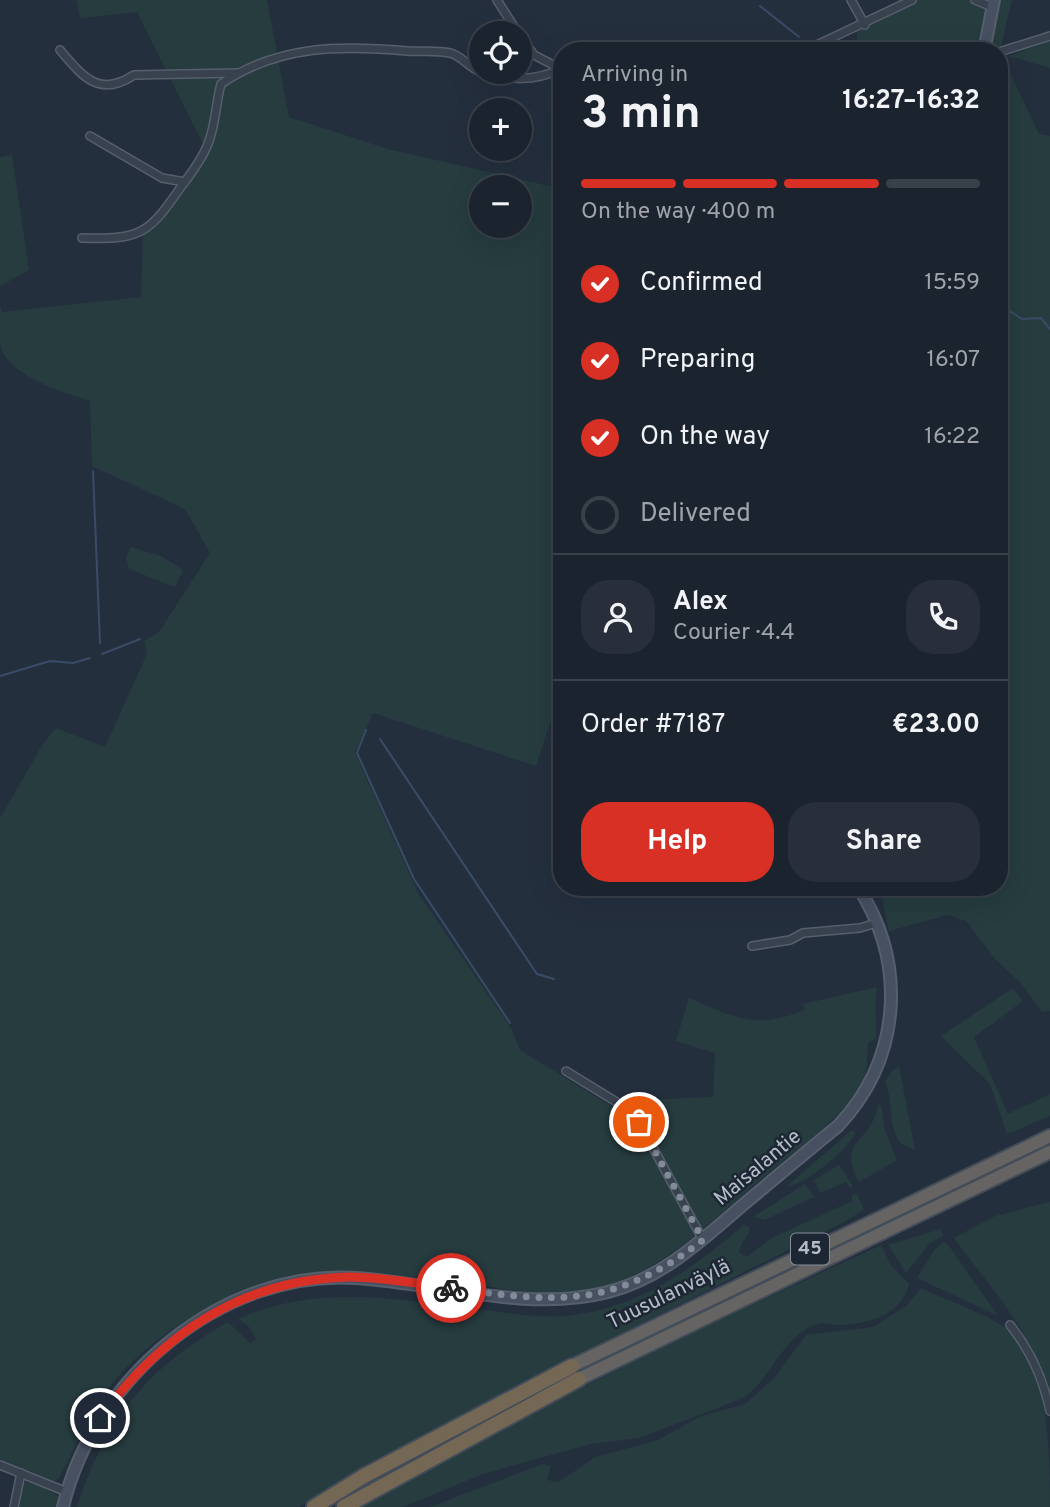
<!DOCTYPE html>
<html lang="en">
<head>
<meta charset="utf-8">
<style>
  :root { --surface:#1b232e; --page:#282f3a; --text:#f1f3f6; --muted:#a0a4aa; --line:#39404a; --accent:#d93025 }
  body { margin:0; font-family:Overpass,sans-serif; background:var(--page); color:var(--text); height:100vh; display:flex; flex-direction:column; font-size:26px; white-space:nowrap }
  * { box-sizing:border-box; margin:0 }
  p { font-size:23px; color:var(--muted) }
  .icon { flex:none; width:38px; height:38px; fill:none; stroke:currentColor; stroke-width:2; stroke-linecap:round; stroke-linejoin:round }
  .map { position:relative; flex:1; overflow:hidden }
  .side { position:absolute; left:553px; top:42px; width:455px; height:854px; display:flex; flex-direction:column; background:var(--surface); border-radius:28px; box-shadow:0 7px 28px #0002,0 0 0 2px var(--line) }
  .side>* { flex:none }
  .tools { position:absolute; left:469px; top:21px; display:grid; gap:14px }
  .tools a { display:grid; place-items:center; width:63px; height:63px; border-radius:50%; background:var(--surface); box-shadow:0 7px 28px #0002,0 0 0 2px var(--line); font-size:35px }
  .pin { position:absolute; display:grid; place-items:center; width:60px; height:60px; color:#fff; margin:-30px; border:4px solid #fff; border-radius:50%; box-shadow:0 2px 7px #0007 }
  .courier { position:absolute; display:grid; place-items:center; width:70px; height:70px; margin:-35px; border:5px solid #d93025; border-radius:50%; background:#fff; color:#222; box-shadow:0 2px 9px #0007 }
  .headline em { font-style:normal; font-weight:700 }
  .headline div { display:flex; flex-direction:column-reverse }
  .headline { display:flex; align-items:center; justify-content:space-between; height:119px; padding:0 28px }
  h1 { font-size:46px; font-weight:700; line-height:52px }
  .bar { display:grid; grid-template-columns:repeat(4,1fr); gap:10px 7px; align-content:center; height:84px; padding:0 28px }
  .bar i { height:9px; border-radius:5px; background:var(--line) }
  .bar .selected { background:var(--accent) }
  .bar p { grid-column:span 4 }
  .line { display:flex; align-items:center; gap:18px; padding:0 28px; border-top:2px solid var(--line) }
  .line div { flex:1 }
  .round { display:grid; place-items:center; flex:none; width:74px; height:74px; border-radius:28px; background:var(--page) }
  ol { padding:0 28px; list-style:none }
  li { display:flex; align-items:center; gap:21px; height:77px }
  li p { margin-inline-start:auto }
  li .icon { padding:7px; border-radius:50%; background:var(--accent); color:#fff; stroke-width:4 }
  li:last-child { color:var(--muted) }
  li i { width:38px; height:38px; border:4px solid var(--line); border-radius:50% }
  .action { display:flex; gap:14px; margin-top:auto; padding:14px 28px }
  .action a { flex:1; height:80px; border-radius:28px; background:var(--accent); color:#fff; font-size:28px; font-weight:700; line-height:80px; text-align:center }
  .action a+a { background:var(--page); color:var(--text) }
  .map>svg:first-child { display:block }
</style>
</head>
<body>
<div class="map">
<svg width="1050" height="1507" viewBox="0 0 1050 1507">
  <rect width="100%" height="100%" fill="#242f3e"/>
  <g fill="#263c3f" fill-rule="evenodd">
    <path d="M77 0H267L289 117 388 149 562 189V686L536 766 373 713 355 753 418 893 511 1028 520 1050 627 1116 643 1100 713 1097 715 1053 676 1041 689 998C736 1018 755 1030 805 1010L803 1004 877 987C874 1005 877 1020 876 1038L868 1043C867 1054 868 1070 863 1079 844 1117 805 1143 773 1169 719 1213 661 1277 589 1290 540 1299 486 1285 437 1279 399 1275 359 1269 320 1273 240 1282 152 1328 104 1394 85 1420 75 1450 59 1478L54 1481 0 1459V818L44 742 56 728 105 747 147 654 144 641 159 632 210 553 185 509 92 466 90 401C63 392 7 376 0 344 0 332 0 317 0 305L2 312 141 297 143 228 166 206 204 146 137 12 80 18ZM481 187H520V226H481Z"/>
    <polygon points="914,0 970,0 988,7 990,0 1012,0 999,54 999,51 868,51 857,41 857,29"/>
    <polygon points="1050,41 1050,68 1009,56"/>
    <polygon points="999,65 1012,77 1039,134 1050,136 1050,1011 1042,1012 1021,983 995,959 966,921 948,915 889,931 882,898 875,887 999,887"/>
    <polygon points="12,155 29,270 0,286 0,157"/>
    <polygon points="131,547 161,556 183,570 175,587 129,569 126,557"/>
    <polygon points="1013,988 1023,1001 974,1037 1008,1114 1050,1094 1050,1116 1007,1134 990,1084 941,1036"/>
    <path d="M899 1066 915 1150 901 1144C887 1126 894 1102 885 1082L891 1072Z"/>
    <path d="M878 1104 882 1108 885 1131 897 1160 859 1182C835 1139 874 1142 878 1104Z"/>
    <path d="M852 1130 855 1133C848 1151 804 1185 787 1186Z"/>
    <polygon points="839,1165 853,1186 850,1188 846,1182 820,1193 814,1180"/>
    <polygon points="805,1184 814,1197 764,1220 753,1217"/>
    <path d="M856 1193 864 1209 848 1220 462 1414 299 1507H77C106 1418 146 1369 228 1322L250 1343 256 1339 249 1327 238 1319C318 1283 400 1300 483 1310 512 1314 545 1319 573 1315 642 1306 693 1268 744 1225L750 1227C749 1237 740 1242 739 1253L747 1257 772 1238 852 1201V1195Z"/>
    <path d="M1050 1202V1400C1040 1339 989 1287 954 1238L995 1216Z"/>
    <polygon points="941,1229 943,1236 930,1243 906,1273 888,1245"/>
    <polygon points="944,1242 949,1246 998,1316 917,1278 935,1249"/>
    <path d="M881 1245 891 1265 909 1284C902 1315 868 1324 840 1325 833 1325 824 1322 818 1324 783 1333 771 1382 741 1399L639 1438 591 1444 483 1474 403 1507H360L517 1420 670 1343Z"/>
    <path d="M921 1288C947 1301 987 1313 1008 1330 1050 1366 1050 1455 1050 1507H430L543 1464 551 1466 547 1480 559 1482 595 1457 658 1440 699 1417 745 1404 775 1377 806 1335 873 1327 906 1306Z"/>
    <path d="M23 1482C36 1484 48 1489 59 1497L58 1507H16Z"/>
  </g>
  <g fill="none" stroke-linecap="round" stroke-linejoin="round">
    <g stroke="#394c67" stroke-width="2">
      <polyline points="760,6 799,37"/>
      <polyline points="557,274 562,283"/>
      <polyline points="999,304 1022,319 1041,318 1050,329"/>
      <polyline points="93,471 100,643"/>
      <polyline points="102,654 140,639"/>
      <polyline points="0,676 50,661 73,663 90,658"/>
      <polyline points="366,730 357,753 414,879 510,1023"/>
      <polyline points="380,739 537,974 554,979"/>
      <polyline points="552,769 562,772"/>
    </g>
    <defs>
      <g id="minor">
        <polyline points="497,0 518,33"/>
        <polyline points="851,0 865,25"/>
        <polyline points="975,0 992,7"/>
        <polyline points="520,35 534,55 561,69"/>
        <path d="M60 50C83 77 99 98 134 75L237 73"/>
        <polyline points="804,51 912,0"/>
        <polyline points="999,52 1050,36"/>
        <path d="M482 72C510 80 533 82 561 69"/>
        <polyline points="90,136 162,178 185,182"/>
        <path d="M82 238C143 240 149 233 183 184 194 170 205 155 210 138 216 120 216 102 221 84 278 45 341 45 407 51 420 52 436 50 450 53 461 55 469 68 481 72"/>
        <polyline points="752,946 790,940 803,933 860,928 876,923"/>
        <polyline points="566,1071 623,1106 639,1122 703,1240"/>
        <path d="M1010 1325C1031 1351 1043 1378 1050 1411"/>
        <polyline points="0,1465 67,1492"/>
        <polyline points="14,1507 21,1473"/>
      </g>
      <g id="secondary">
        <polyline points="984,51 994,0"/>
        <path d="M63 1507C93 1379 221 1269 356 1278 438 1283 527 1313 608 1292 663 1278 703 1239 744 1204 775 1178 806 1152 838 1126 901 1059 908 965 858 887"/>
      </g>
      <g id="trunk">
        <polyline points="572,1366 1050,1136"/>
        <polyline points="579,1379 1050,1152"/>
      </g>
      <g id="motorway">
        <polyline points="314,1507 364,1476 572,1366"/>
        <polyline points="344,1507 579,1379"/>
      </g>
    </defs>
    <use href="#minor" stroke="#565f6c" stroke-width="10"/>
    <use href="#secondary" stroke="#565f6c" stroke-width="14"/>
    <use href="#trunk" stroke="#434c59" stroke-width="16"/>
    <use href="#motorway" stroke="#434c59" stroke-width="18"/>
    <use href="#minor" stroke="#38414e" stroke-width="7"/>
    <use href="#secondary" stroke="#465061" stroke-width="10"/>
    <use href="#trunk" stroke="#656462" stroke-width="12"/>
    <use href="#motorway" stroke="#746855" stroke-width="14"/>
  </g>
  <g fill="none" stroke-linecap="round" stroke-linejoin="round">
    <path stroke="#828b98" stroke-width="7" stroke-dasharray="0 12.6" d="M451 1288C558 1303 613 1309 703 1240L639 1122"/>
    <path stroke="#d93025" stroke-width="9" d="M100 1418C162 1334 242 1279 350 1277 384 1277 418 1284 451 1288"/>
  </g>
  <g text-anchor="middle" dominant-baseline="central" stroke-width="5" stroke-linejoin="round" paint-order="stroke">
    <rect fill="#1d2633" stroke="#878f9c" stroke-width="2" x="791" y="1233.5" width="38" height="31" rx="5"/>
    <g font-size="19" font-weight="bold" fill="#b4bcc9">
      <text x="810" y="1249">45</text>
    </g>
    <g font-size="21" fill="#b4bcc9" stroke="#1d2633">
      <text transform="translate(758 1168) rotate(-40)">Maisalantie</text>
      <text transform="translate(669 1295) rotate(-26)">Tuusulanväylä</text>
    </g>
  </g>
</svg>
<div class="tools">
<a><svg class="icon" aria-label="locate" viewBox="0 0 24 24"><circle cx="12" cy="12" r="6"/><path d="M12 2v4M12 18v4M2 12h4M18 12h4"/></svg></a>
<a>+</a>
<a>−</a>
</div>
<div class="pin" style="left:639px;top:1122px;background:#ea580c"><svg class="icon" aria-label="bag" viewBox="0 0 24 24"><path d="M5 8h14l-1 12H6zM9 8a3 3 0 0 1 6 0"/></svg></div>
<div class="pin" style="left:100px;top:1418px;background:#1f2937"><svg class="icon" aria-label="home" viewBox="0 0 24 24"><path d="M3 11l9-7 9 7M6 9v11h12V9"/></svg></div>
<div class="courier" style="left:451px;top:1288px"><svg class="icon" aria-label="bike" viewBox="0 0 24 24"><circle cx="6" cy="16" r="4"/><circle cx="18" cy="16" r="4"/><path d="M6 16l4-8h5l3 8M10 8l3 8H6M13 5h3"/></svg></div>
<section class="side">
<div class="headline"><div><h1>3 min</h1><p>Arriving in</p></div><em>16:27–16:32</em></div>
<div class="bar"><i class="selected"></i><i class="selected"></i><i class="selected"></i><i></i><p>On the way · 400 m</p></div>
<ol>
<li><svg class="icon" aria-label="check" viewBox="0 0 24 24"><path d="M5 12l5 5 9-10"/></svg>Confirmed<p>15:59</p></li>
<li><svg class="icon" aria-label="check" viewBox="0 0 24 24"><path d="M5 12l5 5 9-10"/></svg>Preparing<p>16:07</p></li>
<li><svg class="icon" aria-label="check" viewBox="0 0 24 24"><path d="M5 12l5 5 9-10"/></svg>On the way<p>16:22</p></li>
<li><i></i>Delivered</li>
</ol>
<div class="line" style="height:126px"><a class="round"><svg class="icon" aria-label="person" viewBox="0 0 24 24"><circle cx="12" cy="8" r="4"/><path d="M4 21q1-7 8-7t8 7"/></svg></a><div><b>Alex</b><p>Courier · 4.4</p></div><a class="round"><svg class="icon" aria-label="phone" viewBox="0 0 24 24"><path d="M5 4h4l2 5-3 2q2 4 5 5l2-3 5 2v4C11 20 4 13 5 4z"/></svg></a></div>
<div class="line" style="height:91px"><div>Order #7187</div><b>€23.00</b></div>
<div class="action"><a>Help</a><a>Share</a></div>
</section>
</div>
</body>
</html>
